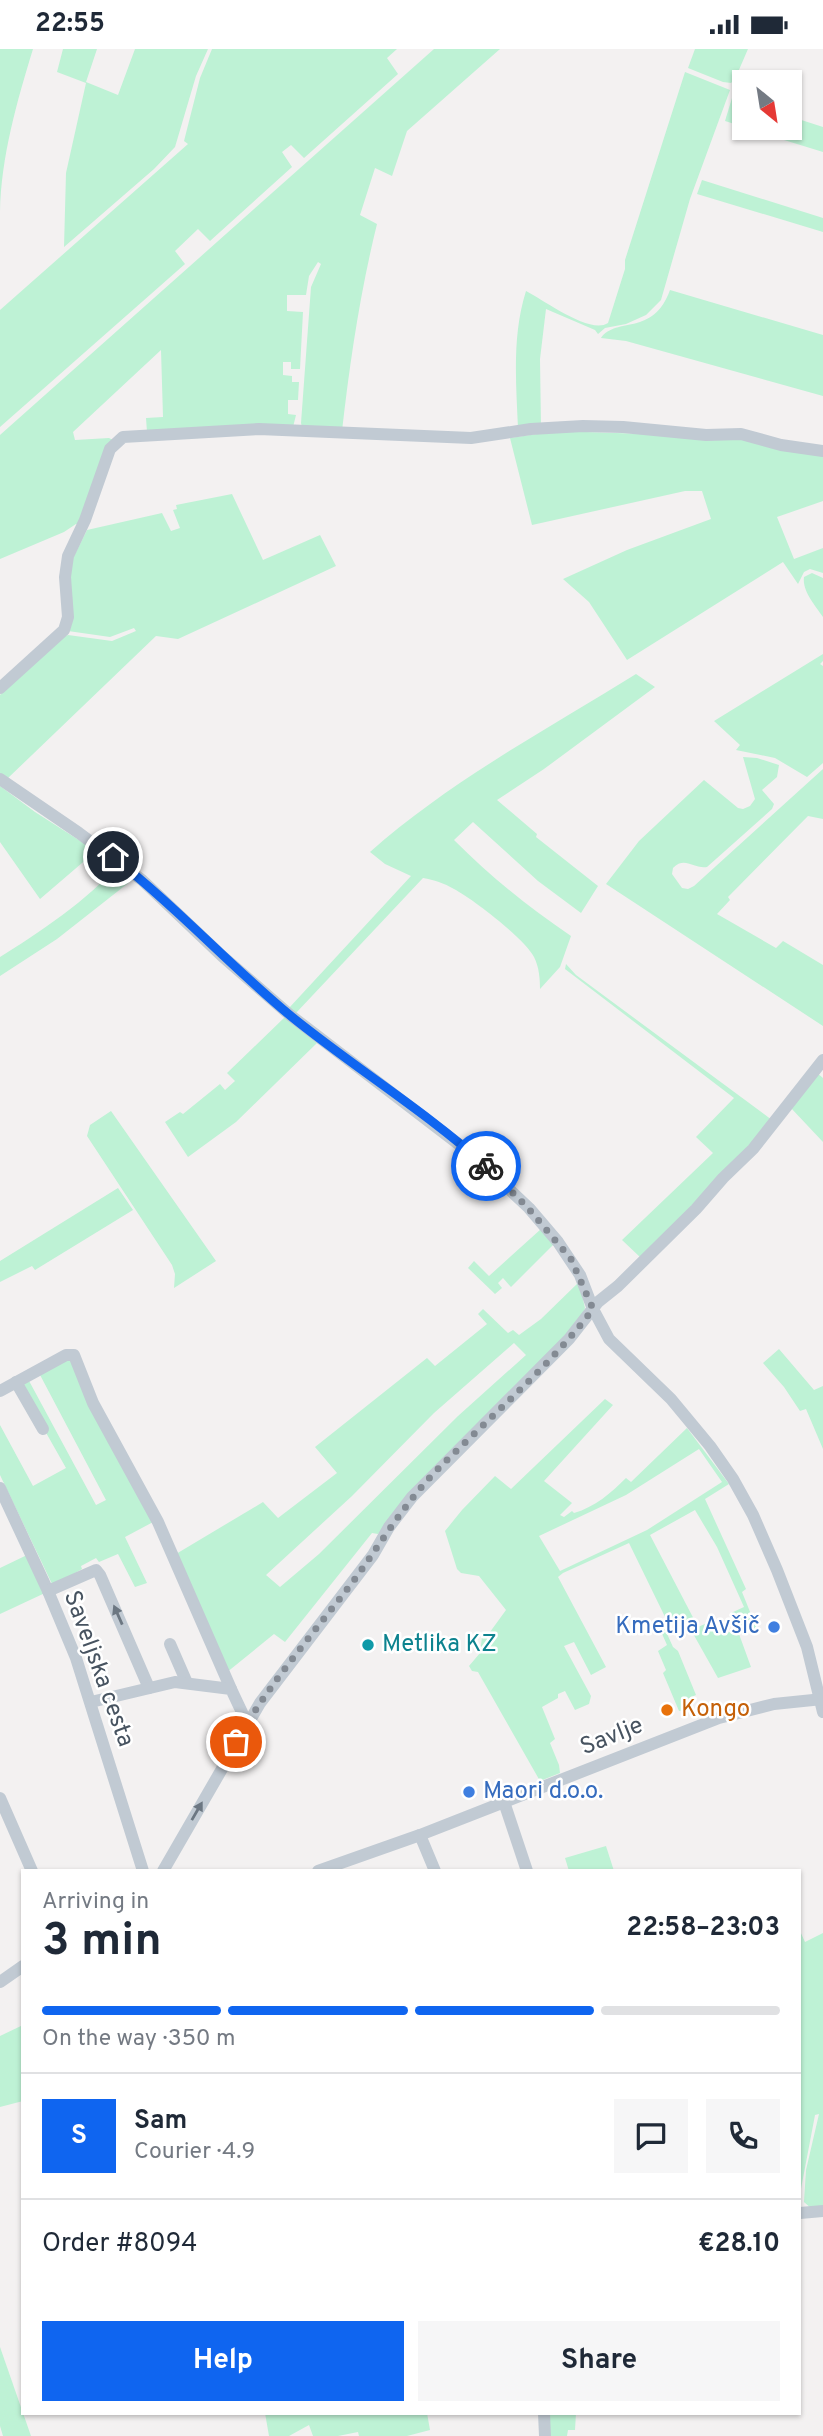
<!DOCTYPE html>
<html lang="en">
<head>
<meta charset="utf-8">
<style>
  :root { --surface:#fff; --page:#f6f6f7; --text:#1f2937; --muted:#747a83; --line:#e0e1e3; --accent:#0f65f0 }
  body { margin:0; font-family:Overpass,sans-serif; background:var(--page); color:var(--text); height:100vh; display:flex; flex-direction:column; font-size:26px; white-space:nowrap }
  * { box-sizing:border-box; margin:0 }
  p { font-size:23px; color:var(--muted) }
  .icon { flex:none; width:38px; height:38px; fill:none; stroke:currentColor; stroke-width:2; stroke-linecap:round; stroke-linejoin:round }
  .map { position:relative; flex:1; overflow:hidden }
  .details { position:absolute; left:21px; top:1820px; width:780px; height:546px; display:flex; flex-direction:column; background:var(--surface); border-radius:0px; box-shadow:0 2px 5px #0004 }
  .details>* { flex:none }
  .needle { width:46px; rotate:150deg }
  .fabs { position:absolute; left:732px; top:21px; display:grid; gap:14px }
  .fabs a { display:grid; place-items:center; width:70px; height:70px; border-radius:0px; background:var(--surface); box-shadow:0 2px 5px #0004; font-size:35px }
  .pin { position:absolute; display:grid; place-items:center; width:60px; height:60px; color:#fff; margin:-30px; border:4px solid #fff; border-radius:50%; box-shadow:0 2px 7px #0007 }
  .courier { position:absolute; display:grid; place-items:center; width:70px; height:70px; margin:-35px; border:5px solid #0f65f0; border-radius:50%; background:#fff; color:#222; box-shadow:0 2px 9px #0007 }
  .overview em { font-style:normal; font-weight:700 }
  .overview div { display:flex; flex-direction:column-reverse }
  .overview { display:flex; align-items:center; justify-content:space-between; height:119px; padding:0 21px }
  h1 { font-size:46px; font-weight:700; line-height:52px }
  .bar { display:grid; grid-template-columns:repeat(4,1fr); gap:10px 7px; align-content:center; height:84px; padding:0 21px }
  .bar i { height:9px; border-radius:5px; background:var(--line) }
  .bar .selected { background:var(--accent) }
  .bar p { grid-column:span 4 }
  .line { display:flex; align-items:center; gap:18px; padding:0 21px; border-top:2px solid var(--line) }
  .line div { flex:1 }
  .round { display:grid; place-items:center; flex:none; width:74px; height:74px; border-radius:0px; background:var(--page) }
  .button { display:flex; gap:14px; margin-top:auto; padding:14px 21px }
  .button a { flex:1; height:80px; border-radius:0px; background:var(--accent); color:#fff; font-size:28px; font-weight:700; line-height:80px; text-align:center }
  .button a+a { background:var(--page); color:var(--text) }
  .status { display:flex; justify-content:space-between; align-items:center; height:49px; padding:0 35px; background:var(--surface); direction:ltr }
  .status svg { height:19px; fill:currentColor }
  .map>svg:first-child { display:block }
</style>
</head>
<body>
<div class="status"><b>22:55</b><svg viewBox="0 0 49 12"><path d="M0 12V9h3v3zM5 12V6h3v6zM10 12V3h3v9zM15 12V0h3v12zM26 1h20v11H26zM47 4h2v5h-2z"/></svg></div>
<div class="map">
<svg width="823" height="2387" viewBox="0 0 823 2387">
  <rect width="100%" height="100%" fill="#f3f1f1"/>
  <g fill="#bef2d5" fill-rule="evenodd">
    <path d="M0 0H33C17 52 1 108 0 163Z"/>
    <polygon points="63,0 97,0 86,33 118,46 135,0 208,0 196,27 175,98 154,120 64,198 66,124 86,34 57,23"/>
    <polygon points="212,0 397,0 387,9 398,25 304,109 291,96 282,103 292,118 210,192 198,180 175,202 185,215 0,378 0,261 188,95 184,92 200,29"/>
    <path d="M434 0H500L407 82 392 127 375 119 360 166 377 175C360 244 350 312 342 382L302 378 301 374 311 238 321 215 318 213 309 227 306 246H287V262L303 263 300 320H291V313H283V326L292 327V333H299L298 351H288V365L296 366 293 378 147 383 146 369 163 368 161 301 73 383 75 391 109 389 113 391 81 475H76L64 483 0 510V386Z"/>
    <polygon points="695,0 748,0 735,30 731,34 723,33 688,19"/>
    <path d="M685 23 730 41 690 150 661 251 646 266 626 275 605 279 598 285 595 281 546 260 540 310 541 378 518 379C516 333 512 286 526 242 544 251 590 286 608 274L625 220V211Z"/>
    <polygon points="732,49 744,52 744,78 725,72"/>
    <polygon points="789,67 823,78 823,103 745,79 789,79"/>
    <polygon points="702,131 823,169 823,183 697,145"/>
    <path d="M670 241 823 286V347L626 292 601 289C617 267 653 288 670 241Z"/>
    <polygon points="557,382 735,388 823,404 823,452 777,468 794,510 823,499 823,524 810,520 804,523 798,535 783,513 627,611 589,553 563,530 627,501 711,470 702,442 685,442 532,476 510,389"/>
    <polygon points="232,445 263,511 320,486 336,517 178,590 156,587 7,730 0,724 0,646 5,640 59,590 68,586 112,592 136,582 134,579 110,588 68,582 66,523 87,481 162,464 171,482 180,479 173,461 177,460 176,456"/>
    <path d="M812 524 823 529V568C815 556 802 542 804 528Z"/>
    <polygon points="823,605 823,612 820,615 823,617 823,714 807,728 775,709 736,701 740,696 714,672"/>
    <path d="M636 625 655 638 544 720 497 751 537 785 536 788 598 837 581 864 538 832 473 773 454 791C490 827 528 858 571 887L560 918 540 940C540 929 539 918 534 908 525 890 473 850 454 840 444 834 434 831 423 829L296 964 289 959 411 827 385 815 370 803C450 732 546 681 636 625Z"/>
    <path d="M743 708 757 709 779 716 777 728 762 741 774 755 772 760 707 818C693 820 685 807 673 819L672 825 682 839 688 840 694 837 823 720V770L808 767 728 848 730 851 717 865 776 899 783 892 823 916V977L606 835 639 792 704 731 738 759 743 760 750 757 755 750Z"/>
    <polygon points="0,737 35,763 96,802 40,850 0,793"/>
    <path d="M116 817 133 830 127 835 57 890 0 927V908C33 888 94 847 116 817Z"/>
    <polygon points="566,915 576,926 772,1071 764,1082 641,1209 622,1191 713,1104 696,1088 734,1049 565,920"/>
    <polygon points="285,968 317,994 236,1073 188,1108 165,1073 180,1063 183,1065 220,1035 225,1041 235,1032 227,1024"/>
    <polygon points="817,1024 823,1029 823,1093 791,1059"/>
    <polygon points="111,1062 216,1212 174,1239 175,1225 172,1216 87,1087 90,1076"/>
    <polygon points="118,1139 133,1161 35,1221 32,1217 0,1233 0,1212"/>
    <polygon points="541,1180 554,1195 511,1238 503,1229 498,1234 502,1239 495,1245 468,1219 474,1212 489,1227"/>
    <path d="M579 1233 585 1259 582 1268 378 1485 372 1484 285 1593 274 1585 226 1624 176 1505 263 1453 278 1469 337 1424 315 1398 427 1309 435 1317 487 1275 478 1265 483 1260 508 1284 513 1281 519 1286 541 1270ZM514 1294 526 1306 458 1367 319 1505 280 1538 266 1526 352 1447 434 1364Z"/>
    <polygon points="779,1300 814,1341 823,1337 823,1400 806,1360 800,1362 784,1338 763,1314"/>
    <polygon points="71,1308 155,1472 125,1488 147,1534 135,1538 118,1505 99,1513 96,1509 81,1517 82,1520 53,1537 0,1426 0,1376 33,1437 66,1419 19,1336 28,1330 96,1456 106,1451 39,1324"/>
    <path d="M605 1350 613 1356 544 1432 572 1454 560 1466 564 1468 572 1462 574 1464C595 1458 611 1444 626 1429L631 1433 687 1379 729 1435 705 1450 746 1540 742 1543 757 1580 739 1585 751 1618 718 1629 682 1565 667 1572 629 1494 563 1524 558 1528 606 1618 591 1626 574 1593 564 1597 591 1647 589 1655 575 1661 565 1642 558 1645V1649L542 1658 555 1690 550 1694 559 1716 560 1724 540 1732 478 1623 472 1622 469 1617 480 1604 482 1588 490 1583 506 1561 479 1527 461 1524 457 1520 445 1482 462 1461 495 1427 511 1440ZM699 1400 722 1433 647 1481 560 1522 539 1487 626 1446ZM695 1461 717 1498 744 1558 731 1564 737 1580 722 1586 714 1571 698 1578 650 1486Z"/>
    <polygon points="27,1506 45,1544 0,1565 0,1568 0,1519"/>
    <polygon points="663,1576 673,1598 678,1602 696,1646 685,1651 687,1661 679,1662 663,1624 666,1621 658,1602 667,1596 659,1578"/>
    <polygon points="606,1797 614,1822 569,1822 565,1809"/>
    <polygon points="800,1882 805,1893 823,1884 823,2159 812,2160 804,2153 806,2121 819,2065 815,2066 800,2145"/>
    <polygon points="23,1976 23,2052 0,2058 0,1987"/>
    <polygon points="0,2298 31,2387 3,2387 0,2377"/>
    <polygon points="265,2364 427,2364 430,2381 407,2387 359,2387 358,2383 338,2387 313,2387 309,2376 289,2387 269,2387"/>
    <polygon points="550,2364 576,2364 575,2381 568,2381 567,2387 550,2387"/>
  </g>
  <g fill="none" stroke-linecap="round" stroke-linejoin="round">
    <g stroke="#c1cad3" stroke-width="12">
      <polyline points="0,639 64,581 68,568 65,528 68,507 85,471 110,400 123,388 259,380 471,389 531,380 583,377 623,378 706,386 741,385 781,396 823,402"/>
      <polyline points="0,730 79,784 142,831 222,907 290,966 474,1107 529,1159 558,1193 580,1226 593,1260 609,1290 671,1350 710,1397 733,1430 753,1466 777,1521 807,1598 823,1663"/>
      <polyline points="16,1333 43,1380"/>
      <polyline points="0,1342 66,1306 74,1306 93,1354 158,1473 231,1640"/>
      <polyline points="0,1439 48,1542 76,1609 143,1822"/>
      <polyline points="48,1542 96,1521 100,1526 149,1639"/>
      <polyline points="170,1595 187,1634"/>
      <polyline points="91,1653 175,1633 231,1640 247,1674"/>
      <polyline points="0,1749 32,1822"/>
      <polyline points="504,1753 527,1822"/>
      <polyline points="420,1786 435,1822"/>
      <polyline points="163,1822 260,1654 373,1506 389,1478 412,1448 569,1290 598,1253 618,1237 696,1160 723,1129 753,1100 823,1011"/>
      <polyline points="318,1822 420,1786 719,1669 774,1655 823,1650"/>
      <polyline points="0,1933 23,1917"/>
      <polyline points="800,2164 823,2162"/>
      <polyline points="544,2364 545,2387"/>
    </g>
  </g>
  <defs><path id="oneway-solid" d="M-6-.8H1V-3.2L6.5 0L1 3.2V.8H-6Z" transform="scale(1.75)"/></defs>
  <g fill="#6c7782">
    <use href="#oneway-solid" transform="translate(118 1566) rotate(-114)"/>
    <use href="#oneway-solid" transform="translate(197 1762) rotate(-60)"/>
  </g>
  <g fill="none" stroke-linecap="round" stroke-linejoin="round">
    <path stroke="#838a93" stroke-width="7" stroke-dasharray="0 12.6" d="M236 1693C268 1636 312 1586 352 1534 379 1497 402 1458 434 1424 487 1370 547 1321 593 1260L571 1210 528 1159 486 1117"/>
    <path stroke="#0f65f0" stroke-width="9" d="M113 808C176 857 230 917 292 968 355 1019 425 1062 486 1117"/>
  </g>
  <g fill="#3f7fe0" stroke="#fff" stroke-width="2.5">
    <circle cx="774" cy="1578" r="7"/>
    <circle cx="469" cy="1743" r="7"/>
  </g>
  <circle fill="#0f9aa8" stroke="#fff" stroke-width="2.5" cx="368" cy="1596" r="7"/>
  <circle fill="#e8710a" stroke="#fff" stroke-width="2.5" cx="667" cy="1661" r="7"/>
  <g text-anchor="middle" dominant-baseline="central" stroke-width="5" stroke-linejoin="round" paint-order="stroke">
    <g font-size="24" fill="#366cbe" stroke="#fff" text-anchor="end">
      <text x="760" y="1578">Kmetija Avšič</text>
      <text x="483" y="1743" text-anchor="start">Maori d.o.o.</text>
    </g>
    <g font-size="24" fill="#0d838f" stroke="#fff" text-anchor="start">
      <text x="382" y="1596">Metlika KZ</text>
    </g>
    <g font-size="24" fill="#475360" stroke="#fff">
      <text transform="translate(98 1620) rotate(70)">Saveljska cesta</text>
      <text transform="translate(612 1688) rotate(-22)">Savlje</text>
    </g>
    <g font-size="24" fill="#c56008" stroke="#fff" text-anchor="start">
      <text x="681" y="1661">Kongo</text>
    </g>
  </g>
</svg>
<div class="fabs">
<a><svg class="needle" viewBox="-14 -14 28 28"><path d="M0-13l5 13h-10z" fill="#e53935"/><path d="M0 13l5-13h-10z" fill="#747a83"/></svg></a>
</div>
<div class="pin" style="left:236px;top:1693px;background:#ea580c"><svg class="icon" aria-label="bag" viewBox="0 0 24 24"><path d="M5 8h14l-1 12H6zM9 8a3 3 0 0 1 6 0"/></svg></div>
<div class="pin" style="left:113px;top:808px;background:#1f2937"><svg class="icon" aria-label="home" viewBox="0 0 24 24"><path d="M3 11l9-7 9 7M6 9v11h12V9"/></svg></div>
<div class="courier" style="left:486px;top:1117px"><svg class="icon" aria-label="bike" viewBox="0 0 24 24"><circle cx="6" cy="16" r="4"/><circle cx="18" cy="16" r="4"/><path d="M6 16l4-8h5l3 8M10 8l3 8H6M13 5h3"/></svg></div>
<section class="details">
<div class="overview"><div><h1>3 min</h1><p>Arriving in</p></div><em>22:58–23:03</em></div>
<div class="bar"><i class="selected"></i><i class="selected"></i><i class="selected"></i><i></i><p>On the way · 350 m</p></div>
<div class="line" style="height:126px"><b class="round" style="background:var(--accent);color:#fff">S</b><div><b>Sam</b><p>Courier · 4.9</p></div><a class="round"><svg class="icon" aria-label="chat" viewBox="0 0 24 24"><path d="M4 5h16v11H9l-5 4z"/></svg></a><a class="round"><svg class="icon" aria-label="phone" viewBox="0 0 24 24"><path d="M5 4h4l2 5-3 2q2 4 5 5l2-3 5 2v4C11 20 4 13 5 4z"/></svg></a></div>
<div class="line" style="height:91px"><div>Order #8094</div><b>€28.10</b></div>
<div class="button"><a>Help</a><a>Share</a></div>
</section>
</div>
</body>
</html>
